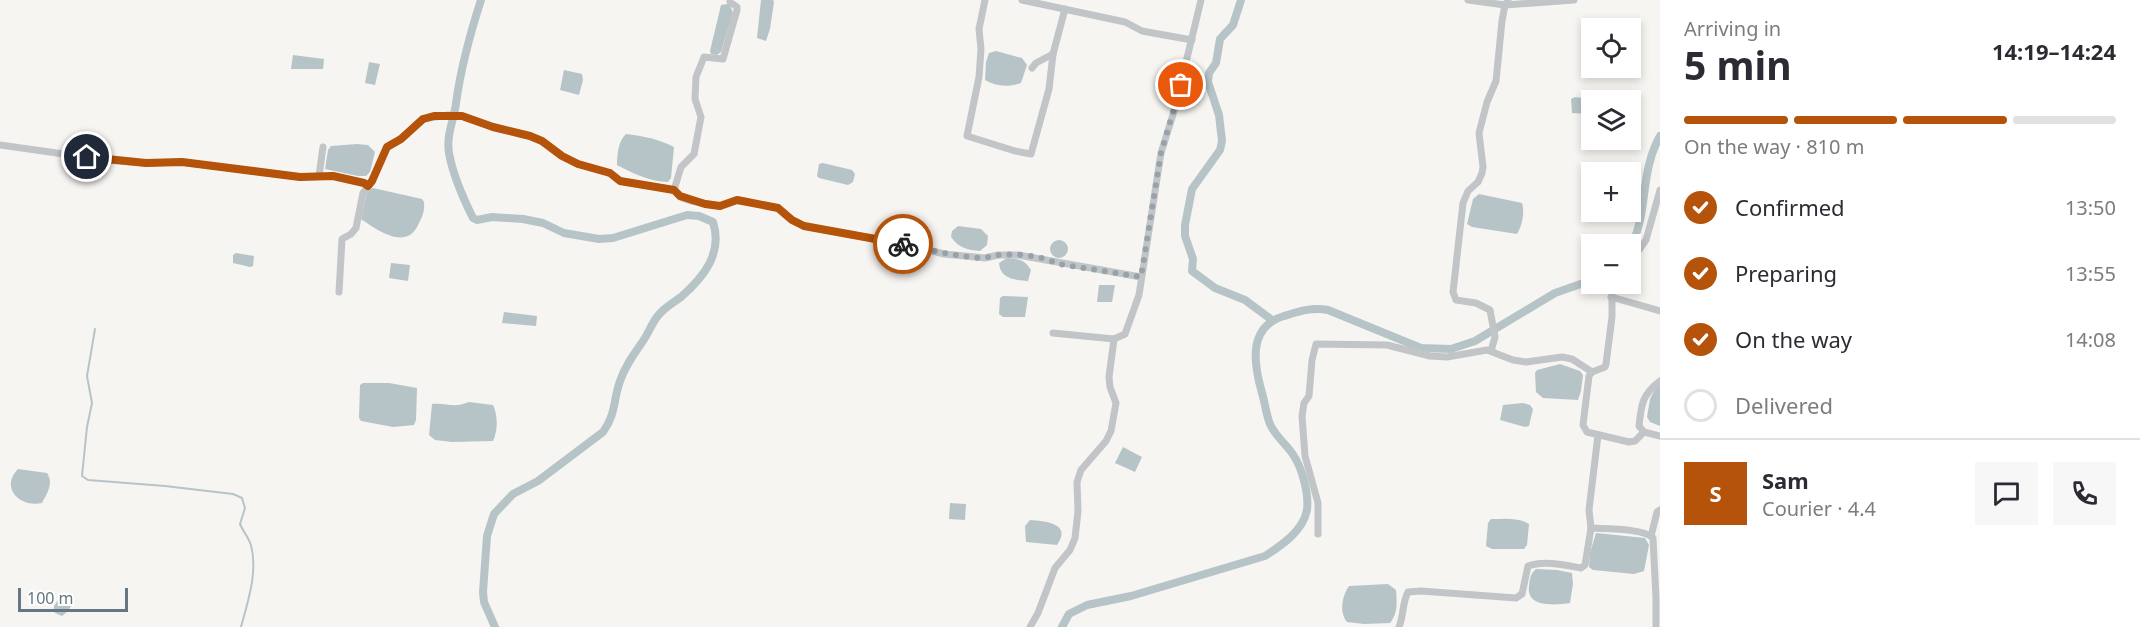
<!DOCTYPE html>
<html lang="en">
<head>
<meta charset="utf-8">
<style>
  :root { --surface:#fff; --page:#f7f7f7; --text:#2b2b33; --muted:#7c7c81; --line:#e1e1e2; --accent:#b45309 }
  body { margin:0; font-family:"Noto Sans",sans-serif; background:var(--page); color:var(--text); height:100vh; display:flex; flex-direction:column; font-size:22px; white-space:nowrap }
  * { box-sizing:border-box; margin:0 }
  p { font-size:20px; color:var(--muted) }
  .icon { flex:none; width:33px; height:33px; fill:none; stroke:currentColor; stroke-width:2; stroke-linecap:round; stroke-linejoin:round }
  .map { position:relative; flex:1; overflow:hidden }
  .side { display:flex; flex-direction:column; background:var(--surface); width:480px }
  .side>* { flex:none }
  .controls { position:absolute; left:1581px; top:18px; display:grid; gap:12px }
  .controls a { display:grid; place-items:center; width:60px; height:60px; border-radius:0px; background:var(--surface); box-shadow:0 3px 9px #0003; font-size:30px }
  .scale { position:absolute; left:18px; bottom:15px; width:110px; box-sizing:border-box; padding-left:6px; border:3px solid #657782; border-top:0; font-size:16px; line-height:21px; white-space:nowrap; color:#657782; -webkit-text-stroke:4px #fff; paint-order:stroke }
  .pin { position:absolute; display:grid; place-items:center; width:51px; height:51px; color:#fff; margin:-26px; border:3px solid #fff; border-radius:50%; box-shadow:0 2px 6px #0007 }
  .courier { position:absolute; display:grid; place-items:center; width:60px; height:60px; margin:-30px; border:4px solid #b45309; border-radius:50%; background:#fff; color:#222; box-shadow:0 2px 8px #0007 }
  .head em { font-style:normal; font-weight:700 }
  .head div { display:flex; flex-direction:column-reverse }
  .head { display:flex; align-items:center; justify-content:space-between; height:102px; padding:0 24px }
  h1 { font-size:39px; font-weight:700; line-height:45px }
  .bar { display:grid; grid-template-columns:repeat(4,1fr); gap:9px 6px; align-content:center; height:72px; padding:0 24px }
  .bar i { height:8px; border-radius:4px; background:var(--line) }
  .bar .on { background:var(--accent) }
  .bar p { grid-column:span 4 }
  .line { display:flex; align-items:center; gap:15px; padding:0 24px; border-top:2px solid var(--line) }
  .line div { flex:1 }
  .round { display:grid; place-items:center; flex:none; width:63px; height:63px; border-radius:0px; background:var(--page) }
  ol { padding:0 24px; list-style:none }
  li { display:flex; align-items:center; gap:18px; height:66px }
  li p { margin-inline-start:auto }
  li .icon { padding:6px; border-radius:50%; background:var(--accent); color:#fff; stroke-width:4 }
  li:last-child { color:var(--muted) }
  li i { width:33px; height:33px; border:3px solid var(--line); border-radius:50% }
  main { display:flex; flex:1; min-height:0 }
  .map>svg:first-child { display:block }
</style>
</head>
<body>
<main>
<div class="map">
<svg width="1660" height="627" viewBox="0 0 1660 627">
  <rect width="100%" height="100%" fill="#f6f5f2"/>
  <g fill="#b7c4c7">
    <polygon points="761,0 773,0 774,2 770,29 766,41 757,38"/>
    <polygon points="727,4 730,5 733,13 721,52 717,55 711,54 710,51 721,5"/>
    <path d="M996 51 1022 58 1027 65 1021 83C1009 87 996 87 985 80L986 62 989 53Z"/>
    <polygon points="293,55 324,59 323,69 291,69"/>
    <polygon points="369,62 380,64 375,85 365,83"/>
    <polygon points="564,70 582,74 583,80 579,95 560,90"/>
    <polygon points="1575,97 1589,99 1591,102 1591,112 1588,114 1572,113 1571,99"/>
    <path d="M626 134C643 136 659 139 674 147L671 178 668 182C651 182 632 173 617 165 617 155 618 141 626 134Z"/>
    <polygon points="357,144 368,145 375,152 370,172 366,176 358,176 325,169 328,150 331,146"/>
    <polygon points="823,163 852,170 855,174 853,182 848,185 819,178 817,176 819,164"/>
    <path d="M373 188 422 199 424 202C425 211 422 218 418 225 406 251 377 230 361 219L367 192Z"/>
    <path d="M1479 194 1522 203C1525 212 1522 226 1517 234L1472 227 1467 224 1473 199Z"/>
    <path d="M958 226 981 229 988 236 987 245 980 251C967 250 959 248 951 237L952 231Z"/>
    <circle cx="1059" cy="249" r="9"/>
    <polygon points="236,253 254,256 253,266 250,267 233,263 233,255"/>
    <path d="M1007 258C1019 259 1025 260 1031 270L1028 281C1015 280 1000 279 999 263Z"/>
    <polygon points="391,263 410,265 408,281 389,278"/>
    <polygon points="1099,285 1115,285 1112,302 1097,302"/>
    <polygon points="1003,296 1028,297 1025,317 1003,317 999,314 1000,298"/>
    <polygon points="504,312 537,316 536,326 502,323"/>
    <polygon points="1560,364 1580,371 1583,375 1581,391 1578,400 1543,398 1536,392 1535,373 1537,370"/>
    <polygon points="363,383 389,383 417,388 416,420 414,425 393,427 361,421 359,418 360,385"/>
    <polygon points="1660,386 1660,426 1650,422 1647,417 1650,399 1656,387"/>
    <path d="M469 402 493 405C498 415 498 431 493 441L452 442 435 440 429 435 432 404C448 402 451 409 469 402Z"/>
    <polygon points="1523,403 1530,405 1533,409 1529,426 1525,427 1500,420 1503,405"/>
    <polygon points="1123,447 1142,457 1135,472 1115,463"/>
    <path d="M18 469 47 473C54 483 47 494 42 503 19 508 0 487 18 469Z"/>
    <polygon points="950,503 966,504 965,520 949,519"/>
    <path d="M1491 519C1504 519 1518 517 1529 524L1527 545 1524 549H1492L1486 546 1488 523Z"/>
    <path d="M1030 520C1044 521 1073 523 1057 545L1026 542 1025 526Z"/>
    <polygon points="1596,533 1645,538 1649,545 1644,571 1634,574 1593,570 1589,567 1590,553"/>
    <path d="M1536 569 1557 570 1572 573 1573 584 1570 603C1555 605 1526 608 1529 586 1530 579 1530 574 1536 569Z"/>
    <path d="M1388 584 1396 590C1397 603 1398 613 1390 623L1364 624 1347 622C1339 612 1342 596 1349 586Z"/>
    <path d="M62 597 68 598 71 606 68 611 62 616 55 613C51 607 57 601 62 597Z"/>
  </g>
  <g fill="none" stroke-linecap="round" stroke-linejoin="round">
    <path stroke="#b7c4c7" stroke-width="2" d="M95 329 87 376 92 403 87 427 82 476 88 480 165 486 233 494 242 498 245 508 240 524C243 531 248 537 251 545 258 572 248 601 241 627"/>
    <g stroke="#b7c4c7" stroke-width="8">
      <path d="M481 0C470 34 461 67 456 103 454 120 446 135 449 153 453 176 463 198 473 218L477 220 492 217 523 219 543 223 564 233 599 239 613 238 687 215 699 216 713 222C723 253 704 277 681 297 673 303 663 308 657 317 651 325 648 334 643 341 634 354 625 366 620 381 613 401 616 414 603 432L538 481 513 494 494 514 487 536 483 592 484 602 495 627"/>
      <polyline points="1241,0 1233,25 1220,39 1216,63 1209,73 1208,82 1219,115 1222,141 1220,150 1192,189 1185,225 1185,236 1193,259 1192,271 1215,288 1245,300 1272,320"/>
      <path d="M1630 248C1649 214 1639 173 1660 136"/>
      <path d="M1062 627 1069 614 1087 605 1131 596 1265 556C1282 545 1303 531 1307 510 1309 493 1302 467 1292 453 1285 443 1275 436 1270 424 1266 414 1265 403 1262 393 1254 365 1247 327 1284 316 1300 311 1312 307 1328 310L1421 348 1451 349 1475 341 1555 293 1592 280"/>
    </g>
    <g stroke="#c1c5c8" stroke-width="7">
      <polyline points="985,0 979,29 981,49 979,77 967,136 1015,151 1031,154 1049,89 1053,54 1065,9"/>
      <polyline points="1022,0 1125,22 1142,31 1192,40"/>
      <polyline points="1468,0 1505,5 1574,0"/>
      <polyline points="1032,68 1036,63 1053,54"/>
      <polyline points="0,145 106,160 146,163 182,162 300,177 333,176 364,183 368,186"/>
      <polyline points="319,176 323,147"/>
      <polyline points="674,190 681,167 694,154 701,117 695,99 696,77 704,57 723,59 737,10 737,7 730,2 730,0"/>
      <polyline points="1630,263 1646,240 1660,190"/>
      <polyline points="1612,284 1612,317 1606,364 1605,367 1592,372 1589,376 1583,425 1587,432 1629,442 1635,441 1644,432"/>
      <polyline points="339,292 342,239 351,234 356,228 363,193 372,181 387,147 401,139 423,119 448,115 462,116 493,127 530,136 541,141 562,156 578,164 610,173 620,181 674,190 680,197 691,201 720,206 737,200 745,201 778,208 792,220 804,226 904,244 944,254 985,258 998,255 1018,255 1141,277"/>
      <polyline points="1611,297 1660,311"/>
      <polyline points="1114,339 1125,334 1139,295 1161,153 1175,108 1201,0"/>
      <polyline points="1491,351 1495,337 1490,310 1476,303 1456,300 1453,292 1463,203 1468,191 1478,182 1482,173 1483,167 1479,133 1487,102 1496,81 1502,21 1505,5 1508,0"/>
      <path d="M1660 381C1642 394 1641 406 1639 426L1644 432 1660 436"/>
      <path d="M1591 528C1605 529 1643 528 1653 538L1656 598V627"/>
      <polyline points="1318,534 1318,503 1305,456 1302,416 1304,403 1309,396 1312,360 1316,344 1387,345 1430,356 1447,357 1487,350 1513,360 1526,362 1562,357 1572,359 1592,372"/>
      <polyline points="1651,536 1657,512 1660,510"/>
      <polyline points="1030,627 1038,613 1055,568 1070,550 1075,538 1078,511 1077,482 1081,470 1106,441 1111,431 1116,403 1110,387 1109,377 1114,339 1053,333"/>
      <path d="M1399 627C1404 615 1402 603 1408 592L1421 591 1516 598 1522 594 1528 566C1544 560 1565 565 1581 568L1585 565 1591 528 1589 510 1598 435"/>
    </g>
  </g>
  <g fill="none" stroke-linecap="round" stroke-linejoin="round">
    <path stroke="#98a3a9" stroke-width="6" stroke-dasharray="0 10.8" d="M903 244C929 250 954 256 981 258 988 258 993 255 999 255 1019 253 1041 256 1059 264L1141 277 1161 153 1181 85"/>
    <polyline stroke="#b45309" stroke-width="8" points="87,157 146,163 182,162 300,177 333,176 364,183 368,186 372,181 387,147 401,139 423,119 434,116 462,116 493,127 530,136 542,141 562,156 578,164 610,173 620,181 674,190 680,196 705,204 720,206 737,200 778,208 792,220 804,226 903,244"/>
  </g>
</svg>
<div class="controls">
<a><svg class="icon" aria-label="locate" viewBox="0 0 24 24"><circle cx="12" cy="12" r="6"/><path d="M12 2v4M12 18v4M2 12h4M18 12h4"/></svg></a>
<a><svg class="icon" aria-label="layers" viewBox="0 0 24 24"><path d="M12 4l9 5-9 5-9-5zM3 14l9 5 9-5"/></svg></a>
<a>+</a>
<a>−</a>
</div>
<div class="scale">100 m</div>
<div class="pin" style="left:1181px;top:85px;background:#ea580c"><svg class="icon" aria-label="bag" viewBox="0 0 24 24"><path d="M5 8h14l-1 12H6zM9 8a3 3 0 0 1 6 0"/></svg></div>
<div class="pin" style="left:87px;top:157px;background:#1f2937"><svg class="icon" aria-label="home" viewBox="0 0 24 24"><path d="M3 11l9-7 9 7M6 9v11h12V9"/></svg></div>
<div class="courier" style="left:903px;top:244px"><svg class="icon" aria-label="bike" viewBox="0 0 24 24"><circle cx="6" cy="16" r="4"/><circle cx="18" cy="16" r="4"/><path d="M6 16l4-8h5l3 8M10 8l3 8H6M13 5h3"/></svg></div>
</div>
<section class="side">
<div class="head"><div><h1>5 min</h1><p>Arriving in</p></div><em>14:19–14:24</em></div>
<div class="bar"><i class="on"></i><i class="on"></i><i class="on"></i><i></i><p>On the way · 810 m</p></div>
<ol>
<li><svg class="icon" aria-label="check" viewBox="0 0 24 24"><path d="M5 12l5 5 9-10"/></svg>Confirmed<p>13:50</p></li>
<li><svg class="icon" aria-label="check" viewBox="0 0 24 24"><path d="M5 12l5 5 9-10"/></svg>Preparing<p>13:55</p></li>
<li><svg class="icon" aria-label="check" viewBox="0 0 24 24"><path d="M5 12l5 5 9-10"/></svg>On the way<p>14:08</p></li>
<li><i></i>Delivered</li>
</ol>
<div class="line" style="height:108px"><b class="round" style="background:var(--accent);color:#fff">S</b><div><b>Sam</b><p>Courier · 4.4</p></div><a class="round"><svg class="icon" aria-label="chat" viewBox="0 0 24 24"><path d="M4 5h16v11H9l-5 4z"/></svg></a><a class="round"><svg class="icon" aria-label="phone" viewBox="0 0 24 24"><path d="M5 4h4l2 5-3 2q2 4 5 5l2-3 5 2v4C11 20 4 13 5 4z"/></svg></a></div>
</section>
</main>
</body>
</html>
